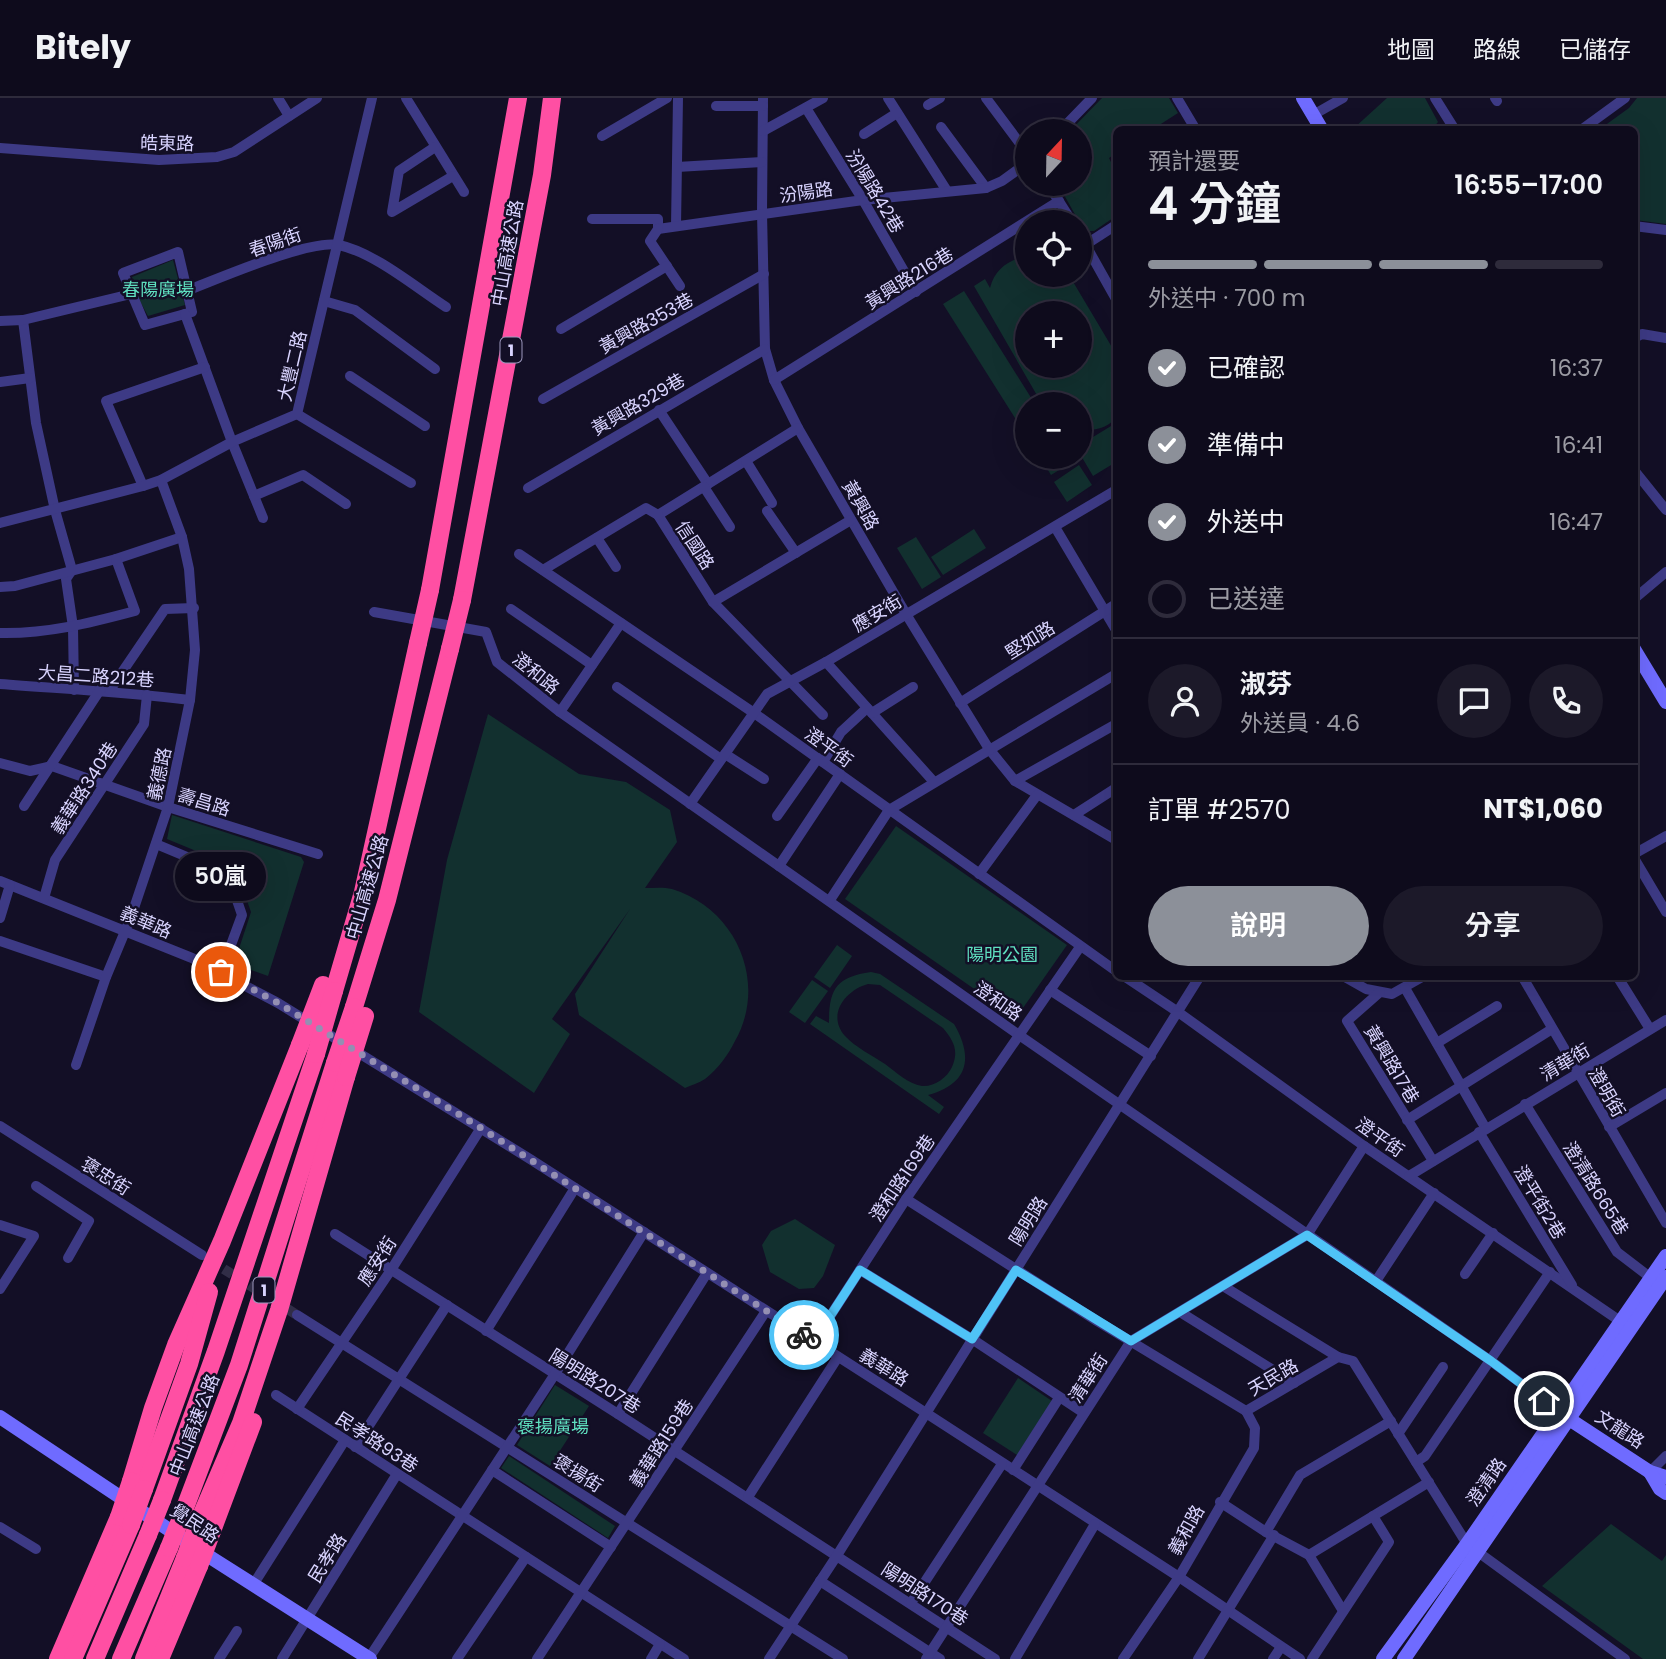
<!DOCTYPE html>
<html lang="zh-TW">
<head>
<meta charset="utf-8">
<style>
  :root { --surface:#0e0b1c; --page:#1c1929; --text:#f1f3f6; --muted:#9b9ba3; --line:#2e2b3b; --accent:#8c9099 }
  body { margin:0; font-family:Poppins,"Noto Sans TC",sans-serif; background:var(--page); color:var(--text); height:100vh; display:flex; flex-direction:column; font-size:26px; white-space:nowrap }
  * { box-sizing:border-box; margin:0 }
  p { font-size:23px; color:var(--muted) }
  .icon { flex:none; width:38px; height:38px; fill:none; stroke:currentColor; stroke-width:2; stroke-linecap:round; stroke-linejoin:round }
  .map { position:relative; flex:1; overflow:hidden }
  .drawer { position:absolute; left:1113px; top:28px; width:525px; height:854px; display:flex; flex-direction:column; background:var(--surface); border-radius:10px; box-shadow:0 7px 28px #0002,0 0 0 2px var(--line) }
  .drawer>* { flex:none }
  .needle { width:46px; rotate:22deg }
  .fabs { position:absolute; left:1015px; top:21px; display:grid; gap:14px }
  .fabs a { display:grid; place-items:center; width:77px; height:77px; border-radius:50%; background:var(--surface); box-shadow:0 7px 28px #0002,0 0 0 2px var(--line); font-size:35px }
  .pin { position:absolute; display:grid; place-items:center; width:60px; height:60px; color:#fff; margin:-30px; border:4px solid #fff; border-radius:50%; box-shadow:0 2px 7px #0007 }
  .courier { position:absolute; display:grid; place-items:center; width:70px; height:70px; margin:-35px; border:5px solid #4fc3f7; border-radius:50%; background:#fff; color:#222; box-shadow:0 2px 9px #0007 }
  .bubble { position:absolute; height:49px; border-radius:24px; background:var(--surface); box-shadow:0 7px 28px #0002,0 0 0 2px var(--line); font-size:23px; font-weight:600; line-height:49px; text-align:center }
  .overview em { font-style:normal; font-weight:600 }
  .overview div { display:flex; flex-direction:column-reverse }
  .overview { display:flex; align-items:center; justify-content:space-between; height:119px; padding:0 35px }
  h1 { font-size:46px; font-weight:600; line-height:52px }
  .bar { display:grid; grid-template-columns:repeat(4,1fr); gap:10px 7px; align-content:center; height:84px; padding:0 35px }
  .bar i { height:9px; border-radius:5px; background:var(--line) }
  .bar .on { background:var(--accent) }
  .bar p { grid-column:span 4 }
  .line { display:flex; align-items:center; gap:18px; padding:0 35px; border-top:2px solid var(--line) }
  .line div { flex:1 }
  .round { display:grid; place-items:center; flex:none; width:74px; height:74px; border-radius:37px; background:var(--page) }
  ol { padding:0 35px; list-style:none }
  li { display:flex; align-items:center; gap:21px; height:77px }
  li p { margin-inline-start:auto }
  li .icon { padding:7px; border-radius:50%; background:var(--accent); color:#fff; stroke-width:4 }
  li:last-child { color:var(--muted) }
  li i { width:38px; height:38px; border:4px solid var(--line); border-radius:50% }
  .primary-button { display:flex; gap:14px; margin-top:auto; padding:14px 35px }
  .primary-button a { flex:1; height:80px; border-radius:42px; background:var(--accent); color:#fff; font-size:28px; font-weight:600; line-height:80px; text-align:center }
  .primary-button a+a { background:var(--page); color:var(--text) }
  header { display:flex; align-items:center; gap:42px; box-sizing:border-box; height:98px; padding:0 35px; background:var(--surface); border-bottom:2px solid var(--line) }
  header strong { font-size:33px }
  nav { display:flex; gap:38px; margin-inline-start:auto; font-size:24px }
  .map>svg:first-child { display:block }
</style>
</head>
<body>
<header>
<strong>Bitely</strong>
<nav><a>地圖</a><a>路線</a><a>已儲存</a></nav>
</header>
<div class="map">
<svg width="1666" height="1561" viewBox="0 0 1666 1561">
  <rect width="100%" height="100%" fill="#130f26"/>
  <g fill="#12302f" fill-rule="evenodd">
    <polygon points="1102,0 1169,0 1178,15 1153,31 1116,32 1116,55 1109,60 1116,74 1116,118 1094,133 1088,133 1082,129 1058,86 1080,86 1080,33 1070,33"/>
    <polygon points="1387,0 1425,0 1438,24 1432,31 1353,31"/>
    <polygon points="1637,0 1666,0 1666,126 1635,122 1634,32 1600,31 1629,10"/>
    <path d="M1026 158 1027 177H1069L1116 256V320C1106 331 1095 332 1080 333V306H1042L974 188 985 181 990 190C995 171 1007 163 1026 158ZM1027 215H1080V268H1027Z"/>
    <polygon points="173,162 185,207 148,218 135,194 132,179"/>
    <polygon points="964,193 1035,306 1027,306 1027,339 943,206"/>
    <polygon points="1116,325 1116,364 1093,378 1080,356 1080,347"/>
    <polygon points="1040,359 1068,359 1072,364 1051,377"/>
    <polygon points="1079,367 1092,387 1067,404 1054,384"/>
    <polygon points="974,431 986,450 943,477 931,459"/>
    <polygon points="916,439 941,479 922,491 897,450"/>
    <path d="M488 616 579 676 626 684 670 712 677 744 645 790C654 790 664 789 672 791 737 811 768 885 735 943 728 957 718 971 705 981 699 985 691 987 685 990L579 917 575 896 630 811 552 921 570 936 534 995 419 914 447 762Z"/>
    <polygon points="172,717 301,759 304,764 268,878 234,866 251,814 235,769 167,741"/>
    <polygon points="896,728 1067,847 1016,920 845,801"/>
    <polygon points="837,847 852,858 830,890 814,879"/>
    <path d="M871 874 880 876 954 926C974 960 968 986 928 997L944 1009 939 1016 810 926 816 918 829 925C829 891 836 879 871 874ZM868 886 880 887 943 930C954 943 959 953 952 969 947 980 934 989 922 988 908 986 896 974 885 966 873 958 855 949 845 938 826 916 846 892 868 886Z"/>
    <polygon points="812,882 828,893 805,925 789,914"/>
    <polygon points="795,1121 835,1147 823,1178 814,1190 799,1191 770,1174 762,1147 771,1133"/>
    <polygon points="1018,1280 1052,1303 1017,1357 983,1335"/>
    <polygon points="555,1287 589,1308 550,1368 517,1347"/>
    <polygon points="509,1358 615,1428 608,1440 501,1370"/>
    <polygon points="1611,1426 1662,1463 1666,1457 1666,1561 1643,1561 1542,1488"/>
  </g>
  <g fill="none" stroke-linecap="round" stroke-linejoin="round">
    <polyline stroke="#312d47" stroke-width="10" stroke-dasharray="10 5" stroke-linecap="butt" points="211,1163 297,1217"/>
    <g stroke="#3d3a85" stroke-width="10">
      <polyline points="278,0 289,18"/>
      <polyline points="406,0 464,94"/>
      <polyline points="763,0 762,115 765,251 774,282 798,330 906,516 989,651 1015,683 1116,742"/>
      <polyline points="888,0 947,93"/>
      <polyline points="986,0 1027,55"/>
      <polyline points="1177,0 1196,32"/>
      <polyline points="1435,0 1455,32"/>
      <polyline points="1495,0 1497,3"/>
      <polyline points="928,7 940,0"/>
      <polyline points="716,8 763,8"/>
      <polyline points="806,10 863,102 916,194"/>
      <polyline points="1313,17 1343,0"/>
      <polyline points="941,29 986,90"/>
      <polyline points="1581,32 1625,0"/>
      <polyline points="763,33 823,0"/>
      <polyline points="1060,33 1092,0"/>
      <polyline points="864,36 897,15"/>
      <polyline points="602,38 667,0"/>
      <polyline points="435,49 399,73 392,114 453,78"/>
      <polyline points="0,50 159,62 217,59 234,54 317,0"/>
      <polyline points="677,69 762,64"/>
      <polyline points="1048,86 1072,124"/>
      <polyline points="592,121 658,121 658,131"/>
      <polyline points="676,128 678,0"/>
      <polyline points="1634,128 1666,132"/>
      <polyline points="658,131 863,102 986,90 1002,83 1027,65"/>
      <polyline points="658,131 650,143 680,188"/>
      <polyline points="1080,137 1116,201"/>
      <polyline points="1085,147 1116,127"/>
      <polygon points="178,154 192,214 145,227 123,175"/>
      <path d="M186 193C218 181 309 141 339 147 375 155 415 189 446 209"/>
      <polyline points="324,203 355,212 435,271"/>
      <polyline points="185,216 232,344 263,420"/>
      <polyline points="23,222 36,325 55,412 72,472 66,481 73,529 74,592"/>
      <polyline points="0,223 23,222 131,196"/>
      <polyline points="561,231 667,168"/>
      <polyline points="1634,240 1642,236 1666,240"/>
      <polyline points="350,278 425,328"/>
      <polyline points="774,282 1059,103"/>
      <polyline points="0,284 30,280"/>
      <polyline points="543,301 764,176"/>
      <polyline points="659,312 708,386"/>
      <polyline points="297,316 411,385"/>
      <polyline points="798,330 658,417 713,504 823,617"/>
      <polyline points="746,363 772,405"/>
      <polyline points="1634,372 1666,412"/>
      <polyline points="143,388 106,303 205,269"/>
      <polyline points="704,389 730,429"/>
      <polyline points="528,390 765,251"/>
      <polyline points="254,398 303,377 346,406"/>
      <polyline points="767,413 796,455"/>
      <polyline points="0,425 143,388 161,382 232,344 297,316 372,0"/>
      <polyline points="1055,429 1116,532"/>
      <polyline points="597,440 616,469"/>
      <polyline points="519,456 754,615 1116,873"/>
      <polyline points="543,472 646,410 658,417"/>
      <polyline points="0,489 15,488 116,461 182,439"/>
      <polyline points="1634,501 1666,474"/>
      <polyline points="713,504 851,422"/>
      <polyline points="511,511 592,567"/>
      <polyline points="374,514 486,534 497,564 560,614 1019,937 1491,1263 1562,1316"/>
      <path d="M0 535C47 536 90 525 135 513L116 461"/>
      <polyline points="826,564 934,684"/>
      <path d="M0 586C64 591 127 594 190 602"/>
      <polyline points="617,589 721,661"/>
      <polyline points="110,592 165,511 194,510"/>
      <polyline points="960,605 1116,506"/>
      <polyline points="560,614 621,525"/>
      <polyline points="872,615 913,589"/>
      <polyline points="725,656 764,681"/>
      <polyline points="823,664 841,634 867,610"/>
      <polyline points="0,665 30,673 52,668 168,709 318,756"/>
      <polyline points="1015,683 1116,626"/>
      <polyline points="690,706 767,596 826,564 1116,392"/>
      <polyline points="24,708 100,592"/>
      <polyline points="1074,717 1116,690"/>
      <polyline points="777,718 818,660"/>
      <polyline points="156,746 228,776 242,817 221,874"/>
      <polyline points="1634,756 1666,738"/>
      <polyline points="1634,760 1666,814"/>
      <polyline points="779,768 840,676"/>
      <polyline points="979,776 1037,697"/>
      <polyline points="0,783 192,860 278,905 530,1061 926,1315 1179,1479 1300,1561"/>
      <polyline points="44,800 55,762 144,626 147,597"/>
      <polyline points="830,802 889,712 1116,576"/>
      <polyline points="0,820 10,787"/>
      <polyline points="0,843 106,879"/>
      <polyline points="1124,878 1178,914 1364,1048 1620,1223"/>
      <polyline points="1343,878 1366,891 1392,896 1424,878"/>
      <polyline points="1522,878 1666,1125"/>
      <polyline points="1617,878 1650,931"/>
      <polyline points="1405,890 1486,1031"/>
      <polyline points="1050,892 1151,958"/>
      <polyline points="1380,894 1347,923 1433,1063"/>
      <polyline points="1437,945 1497,908"/>
      <polyline points="76,967 106,879 131,819 168,709 190,602 195,552 189,471 182,439 161,382"/>
      <polyline points="1525,1006 1617,1154 1651,1180"/>
      <polyline points="1407,1022 1552,931"/>
      <polyline points="0,1028 202,1157"/>
      <polyline points="1609,1029 1666,995"/>
      <polyline points="1479,1034 1572,1187"/>
      <polyline points="1409,1078 1666,922"/>
      <polyline points="36,1088 89,1123 68,1160"/>
      <polyline points="906,1101 1097,1223 1246,1313 1338,1259 1353,1263 1467,1446 1625,1561"/>
      <polyline points="0,1127 34,1138 0,1191"/>
      <polyline points="335,1136 618,1316 995,1561"/>
      <polyline points="860,1172 972,1241 1084,1315"/>
      <polyline points="1465,1176 1493,1135"/>
      <polyline points="1376,1183 1434,1095"/>
      <polyline points="1223,1188 1338,1259"/>
      <polyline points="1180,1214 1294,1285"/>
      <polyline points="297,1217 843,1561"/>
      <polyline points="486,1233 575,1090"/>
      <polyline points="814,1243 906,1101 1080,849"/>
      <polyline points="276,1297 684,1561"/>
      <polyline points="297,1311 391,1172 481,1030"/>
      <polyline points="618,1316 707,1175"/>
      <polyline points="1398,1336 1443,1269"/>
      <polyline points="355,1349 447,1207"/>
      <polyline points="1416,1364 1425,1358 1550,1174"/>
      <polyline points="492,1372 611,1449"/>
      <polyline points="1013,1372 1059,1300"/>
      <polyline points="1650,1374 1666,1358"/>
      <polyline points="748,1399 838,1259"/>
      <polyline points="1220,1404 1266,1434 1309,1457 1343,1513"/>
      <polyline points="0,1429 36,1451"/>
      <polyline points="1266,1434 1300,1377 1391,1323"/>
      <polyline points="1309,1457 1429,1384"/>
      <polyline points="820,1483 940,1561"/>
      <polyline points="253,1487 345,1342"/>
      <polyline points="911,1505 1002,1366"/>
      <polyline points="369,1560 555,1276 644,1134"/>
      <polyline points="219,1561 237,1533"/>
      <polyline points="282,1561 397,1376"/>
      <polyline points="457,1561 526,1459"/>
      <polyline points="537,1561 766,1213"/>
      <polyline points="651,1561 660,1546"/>
      <polyline points="769,1561 836,1459 1200,878"/>
      <polyline points="926,1561 1131,1243 1307,1137 1364,1048"/>
      <polyline points="1015,1561 1095,1426"/>
      <polyline points="1123,1561 1179,1479 1254,1350 1255,1330 1246,1313"/>
      <polyline points="1198,1561 1274,1437"/>
      <polyline points="1273,1561 1281,1549"/>
      <polyline points="1312,1561 1389,1444 1373,1418"/>
    </g>
    <g stroke="#6f6bff" stroke-width="14">
      <polyline points="1303,0 1322,32"/>
      <polyline points="1634,551 1666,604"/>
      <polyline points="0,1319 213,1461 370,1561"/>
      <polyline points="1569,1321 1650,1374 1666,1379"/>
      <polyline points="1650,1374 1660,1391 1666,1395"/>
      <polyline points="1383,1561 1467,1446 1666,1158"/>
      <polyline points="1404,1561 1666,1179"/>
    </g>
    <g stroke="#ff4fa3" stroke-width="18">
      <polyline points="430,492 518,0"/>
      <polyline points="462,502 542,77 552,0"/>
      <polyline points="334,893 363,794 418,545"/>
      <polyline points="354,909 387,802 450,551"/>
      <polyline points="131,1383 153,1310 176,1247 222,1143 300,947"/>
      <polyline points="144,1391 189,1266 209,1194"/>
      <polyline points="162,1402 216,1253 316,956"/>
      <polyline points="183,1415 239,1267 335,965"/>
      <polyline points="198,1425 241,1325 279,1212 346,979"/>
      <polyline points="212,1433 253,1324"/>
      <polyline points="58,1561 119,1419"/>
      <polyline points="73,1561 131,1427"/>
      <polyline points="95,1561 148,1437"/>
      <polyline points="121,1561 169,1450"/>
      <polyline points="144,1561 185,1460"/>
      <polyline points="160,1561 199,1468"/>
    </g>
    <g stroke="#ff4fa3" stroke-width="18">
      <polyline points="418,545 430,492"/>
      <polyline points="450,551 462,502"/>
      <polyline points="300,947 323,887"/>
      <polyline points="316,956 334,893"/>
      <polyline points="335,965 354,909"/>
      <polyline points="346,979 365,918"/>
      <polyline points="119,1419 131,1383"/>
      <polyline points="131,1427 144,1391"/>
      <polyline points="148,1437 162,1402"/>
      <polyline points="169,1450 183,1415"/>
      <polyline points="185,1460 198,1425"/>
      <polyline points="199,1468 212,1433"/>
    </g>
  </g>
  <g fill="none" stroke-linecap="round" stroke-linejoin="round">
    <polyline stroke="#948fb3" stroke-width="7" stroke-dasharray="0 12.6" points="221,874 278,905 473,1025 804,1237"/>
    <polyline stroke="#4fc3f7" stroke-width="9" points="804,1237 814,1243 860,1172 972,1241 1016,1172 1131,1243 1307,1137 1491,1263 1544,1303"/>
  </g>
  <g text-anchor="middle" dominant-baseline="central" stroke-width="5" stroke-linejoin="round" paint-order="stroke">
    <g fill="#130f26" stroke="#9e99be" stroke-width="2">
      <rect x="500.5" y="239.5" width="21" height="25" rx="5"/>
      <rect x="253.5" y="1179.5" width="21" height="25" rx="5"/>
    </g>
    <g font-size="16" font-weight="bold" fill="#d9d4ff">
      <text x="511" y="252">1</text>
      <text x="264" y="1192">1</text>
    </g>
    <g font-size="18" fill="#d9d4ff" stroke="#130f26">
      <text transform="translate(167 45) rotate(1)">皓東路</text>
      <text transform="translate(875 93) rotate(59)">汾陽路42巷</text>
      <text transform="translate(806 94) rotate(-8)">汾陽路</text>
      <text transform="translate(275 144) rotate(-19)">春陽街</text>
      <text transform="translate(507 155) rotate(-80)">中山高速公路</text>
      <text transform="translate(909 180) rotate(-32)">黃興路216巷</text>
      <text transform="translate(646 225) rotate(-29)">黃興路353巷</text>
      <text transform="translate(292 268) rotate(-77)">大豐二路</text>
      <text transform="translate(638 306) rotate(-30)">黃興路329巷</text>
      <text transform="translate(861 407) rotate(60)">黃興路</text>
      <text transform="translate(695 447) rotate(57)">信國路</text>
      <text transform="translate(877 515) rotate(-31)">應安街</text>
      <text transform="translate(1030 542) rotate(-32)">堅如路</text>
      <text transform="translate(536 575) rotate(39)">澄和路</text>
      <text transform="translate(96 578) rotate(4)">大昌二路212巷</text>
      <text transform="translate(829 649) rotate(36)">澄平街</text>
      <text transform="translate(159 676) rotate(-78)">義德路</text>
      <text transform="translate(84 690) rotate(-57)">義華路340巷</text>
      <text transform="translate(204 704) rotate(17)">壽昌路</text>
      <text transform="translate(367 789) rotate(-74)">中山高速公路</text>
      <text transform="translate(146 824) rotate(23)">義華路</text>
      <text transform="translate(998 903) rotate(35)">澄和路</text>
      <text transform="translate(1565 964) rotate(-31)">清華街</text>
      <text transform="translate(1392 966) rotate(59)">黃興路17巷</text>
      <text transform="translate(1607 994) rotate(60)">澄明街</text>
      <text transform="translate(1380 1039) rotate(35)">澄平街</text>
      <text transform="translate(106 1078) rotate(32)">褒忠街</text>
      <text transform="translate(902 1080) rotate(-56)">澄和路169巷</text>
      <text transform="translate(1596 1090) rotate(58)">澄清路665巷</text>
      <text transform="translate(1540 1104) rotate(59)">澄平街2巷</text>
      <text transform="translate(1028 1123) rotate(-58)">陽明路</text>
      <text transform="translate(377 1163) rotate(-57)">應安街</text>
      <text transform="translate(884 1269) rotate(32)">義華路</text>
      <text transform="translate(1273 1279) rotate(-30)">天民路</text>
      <text transform="translate(1088 1280) rotate(-57)">清華街</text>
      <text transform="translate(595 1283) rotate(32)">陽明路207巷</text>
      <text transform="translate(194 1327) rotate(-69)">中山高速公路</text>
      <text transform="translate(1620 1331) rotate(33)">文龍路</text>
      <text transform="translate(377 1344) rotate(33)">民孝路93巷</text>
      <text transform="translate(661 1345) rotate(-57)">義華路159巷</text>
      <text transform="translate(578 1375) rotate(32)">褒揚街</text>
      <text transform="translate(1486 1384) rotate(-55)">澄清路</text>
      <text transform="translate(195 1425) rotate(34)">覺民路</text>
      <text transform="translate(1186 1432) rotate(-61)">義和路</text>
      <text transform="translate(327 1460) rotate(-58)">民孝路</text>
      <text transform="translate(925 1496) rotate(33)">陽明路170巷</text>
    </g>
    <g font-size="18" fill="#5fe0c0" stroke="#130f26">
      <text x="158" y="191">春陽廣場</text>
      <text x="1002" y="856">陽明公園</text>
      <text x="553" y="1328">褒揚廣場</text>
    </g>
  </g>
</svg>
<div class="fabs">
<a><svg class="needle" viewBox="-14 -14 28 28"><path d="M0-13l5 13h-10z" fill="#e53935"/><path d="M0 13l5-13h-10z" fill="#9b9ba3"/></svg></a>
<a><svg class="icon" aria-label="locate" viewBox="0 0 24 24"><circle cx="12" cy="12" r="6"/><path d="M12 2v4M12 18v4M2 12h4M18 12h4"/></svg></a>
<a>+</a>
<a>−</a>
</div>
<div class="pin" style="left:221px;top:874px;background:#ea580c"><svg class="icon" aria-label="bag" viewBox="0 0 24 24"><path d="M5 8h14l-1 12H6zM9 8a3 3 0 0 1 6 0"/></svg></div>
<div class="pin" style="left:1544px;top:1303px;background:#1f2937"><svg class="icon" aria-label="home" viewBox="0 0 24 24"><path d="M3 11l9-7 9 7M6 9v11h12V9"/></svg></div>
<div class="courier" style="left:804px;top:1237px"><svg class="icon" aria-label="bike" viewBox="0 0 24 24"><circle cx="6" cy="16" r="4"/><circle cx="18" cy="16" r="4"/><path d="M6 16l4-8h5l3 8M10 8l3 8H6M13 5h3"/></svg></div>
<div class="bubble" style="left:175px;top:754px;width:91px">50嵐</div>
<section class="drawer">
<div class="overview"><div><h1>4 分鐘</h1><p>預計還要</p></div><em>16:55–17:00</em></div>
<div class="bar"><i class="on"></i><i class="on"></i><i class="on"></i><i></i><p>外送中 · 700 m</p></div>
<ol>
<li><svg class="icon" aria-label="check" viewBox="0 0 24 24"><path d="M5 12l5 5 9-10"/></svg>已確認<p>16:37</p></li>
<li><svg class="icon" aria-label="check" viewBox="0 0 24 24"><path d="M5 12l5 5 9-10"/></svg>準備中<p>16:41</p></li>
<li><svg class="icon" aria-label="check" viewBox="0 0 24 24"><path d="M5 12l5 5 9-10"/></svg>外送中<p>16:47</p></li>
<li><i></i>已送達</li>
</ol>
<div class="line" style="height:126px"><a class="round"><svg class="icon" aria-label="person" viewBox="0 0 24 24"><circle cx="12" cy="8" r="4"/><path d="M4 21q1-7 8-7t8 7"/></svg></a><div><b>淑芬</b><p>外送員 · 4.6</p></div><a class="round"><svg class="icon" aria-label="chat" viewBox="0 0 24 24"><path d="M4 5h16v11H9l-5 4z"/></svg></a><a class="round"><svg class="icon" aria-label="phone" viewBox="0 0 24 24"><path d="M5 4h4l2 5-3 2q2 4 5 5l2-3 5 2v4C11 20 4 13 5 4z"/></svg></a></div>
<div class="line" style="height:91px"><div>訂單 #2570</div><b>NT$1,060</b></div>
<div class="primary-button"><a>說明</a><a>分享</a></div>
</section>
</div>
</body>
</html>
